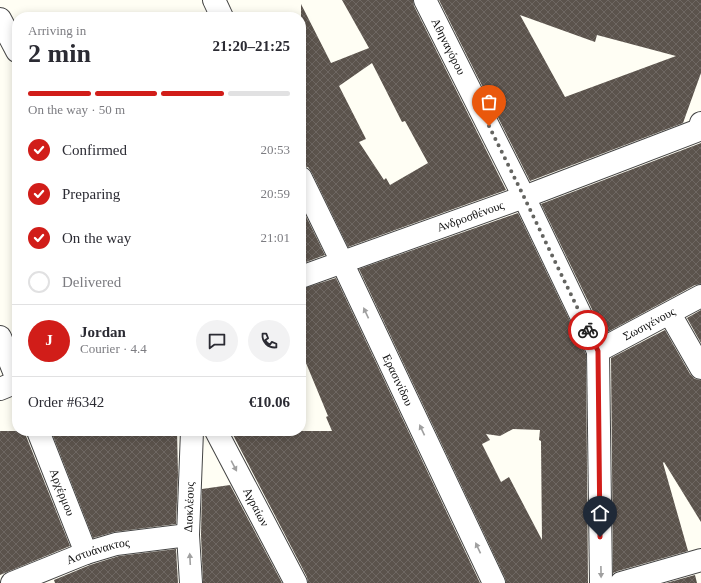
<!DOCTYPE html>
<html lang="en">
<head>
<meta charset="utf-8">
<style>
  :root { --surface:#fff; --page:#f2f2f3; --text:#2b2b33; --muted:#7c7c81; --line:#e1e1e2; --accent:#d11d19 }
  body { margin:0; font-family:Georgia,serif; background:var(--page); color:var(--text); height:100vh; display:flex; flex-direction:column; font-size:15px; white-space:nowrap }
  * { box-sizing:border-box; margin:0 }
  p { font-size:13px; color:var(--muted) }
  .icon { flex:none; width:22px; height:22px; fill:none; stroke:currentColor; stroke-width:2; stroke-linecap:round; stroke-linejoin:round }
  .map { position:relative; flex:1; overflow:hidden }
  .side { position:absolute; left:12px; top:12px; width:294px; height:424px; display:flex; flex-direction:column; background:var(--surface); border-radius:16px; box-shadow:0 2px 10px #0003 }
  .side>* { flex:none }
  .pin { position:absolute; display:grid; place-items:center; width:34px; height:34px; color:#fff; margin:-41px -17px; border-radius:50% 50% 50% 0; rotate:-45deg; box-shadow:0 0 4px #0007 }
  .pin .icon { rotate:45deg }
  .courier { position:absolute; display:grid; place-items:center; width:40px; height:40px; margin:-20px; border:3px solid #d11d19; border-radius:50%; background:#fff; color:#222; box-shadow:0 1px 5px #0007 }
  .headline em { font-style:normal; font-weight:600 }
  .headline div { display:flex; flex-direction:column-reverse }
  .headline { display:flex; align-items:center; justify-content:space-between; height:68px; padding:0 16px }
  h1 { font-size:26px; font-weight:600; line-height:30px }
  .bar { display:grid; grid-template-columns:repeat(4,1fr); gap:6px 4px; align-content:center; height:48px; padding:0 16px }
  .bar i { height:5px; border-radius:3px; background:var(--line) }
  .bar .on { background:var(--accent) }
  .bar p { grid-column:span 4 }
  .line { display:flex; align-items:center; gap:10px; padding:0 16px; border-top:1px solid var(--line) }
  .line div { flex:1 }
  .round { display:grid; place-items:center; flex:none; width:42px; height:42px; border-radius:21px; background:var(--page) }
  ol { padding:0 16px; list-style:none }
  li { display:flex; align-items:center; gap:12px; height:44px }
  li p { margin-inline-start:auto }
  li .icon { padding:4px; border-radius:50%; background:var(--accent); color:#fff; stroke-width:4 }
  li:last-child { color:var(--muted) }
  li i { width:22px; height:22px; border:2px solid var(--line); border-radius:50% }
  .map>svg:first-child { display:block }
</style>
</head>
<body>
<div class="map">
<svg width="701" height="583" viewBox="0 0 701 583">
  <defs>
    <pattern id="building-cross-hatch" width="8" height="8" patternUnits="userSpaceOnUse"><rect width="8" height="8" fill="#5b534c"/><path d="M0 0l8 8M0 8l8-8" fill="none" stroke="#6e6762"/></pattern>
  </defs>
  <rect width="100%" height="100%" fill="#fffef4"/>
  <g fill="url(#building-cross-hatch)" fill-rule="evenodd">
    <path d="M342 0H413L414 6 506 190 348 247 312 173 308 167 301 166V4L331 63 369 48ZM372 63 402 122 405 121 428 163 390 185 386 178 384 180 359 142 366 139 339 86Z"/>
    <path d="M439 0H701V73L683 123 530 181ZM520 15 595 42 597 35 676 56 565 97Z"/>
    <polygon points="701,143 701,284 695,285 604,334 541,204"/>
    <polygon points="301,206 325,255 301,264"/>
    <path d="M518 213 586 354 588 583H506L505 578 359 269ZM513 429 540 430 539 440 541 441 542 540 509 477 501 482 482 444 490 440 486 434 500 436Z"/>
    <polygon points="336,278 480,583 308,583 307,577 231,431 332,431 326,417 328,416 301,351 301,289"/>
    <polygon points="701,310 701,343 687,318"/>
    <polygon points="665,330 690,374 695,379 701,380 701,522 664,462 663,463 688,551 618,571 613,573 611,358"/>
    <polygon points="0,431 26,431 26,436 70,546 0,575"/>
    <polygon points="51,431 177,431 178,474 176,524 114,532 93,538"/>
    <polygon points="230,485 282,583 203,583 201,535 202,489"/>
    <polygon points="176,549 178,583 55,583 54,580 90,565 119,556"/>
    <polygon points="695,575 697,583 666,583"/>
  </g>
  <g fill="none" stroke-linecap="round" stroke-linejoin="round">
    <defs>
      <g id="minor">
        <polyline points="214,0 222,17"/>
        <path id="s1" d="M425 0 524 197 598 351 601 583"/>
        <polyline points="0,19 17,51"/>
        <path id="s2" d="M301 178 342 262 494 583"/>
        <path id="s3" d="M301 277 524 197 699 130 701 123"/>
        <polyline points="670,314 701,368"/>
        <polyline points="0,337 17,379"/>
        <path id="s4" d="M598 351 701 296"/>
        <polyline points="0,389 17,382"/>
        <path id="s5" d="M38 431 86 553"/>
        <path id="s6" d="M216 431 296 583"/>
        <path id="s7" d="M12 583 86 553 116 544 188 535"/>
        <path id="s8" d="M191 583 188 535 192 431"/>
        <polyline points="621,583 701,560"/>
      </g>
    </defs>
    <use href="#minor" stroke="#444" stroke-width="24"/>
    <use href="#minor" stroke="#fff" stroke-width="22"/>
  </g>
  <defs><path id="oneway-solid" d="M-6-.8H1V-3.2L6.5 0L1 3.2V.8H-6Z"/></defs>
  <g fill="#a0a0a0">
    <use href="#oneway-solid" transform="translate(366 313) rotate(-115)"/>
    <use href="#oneway-solid" transform="translate(422 430) rotate(-115)"/>
    <use href="#oneway-solid" transform="translate(234 466) rotate(62)"/>
    <use href="#oneway-solid" transform="translate(478 548) rotate(-115)"/>
    <use href="#oneway-solid" transform="translate(190 559) rotate(-93)"/>
    <use href="#oneway-solid" transform="translate(601 572) rotate(89)"/>
  </g>
  <g fill="none" stroke-linecap="round" stroke-linejoin="round">
    <polyline stroke="#646460" stroke-width="4" stroke-dasharray="0 7.2" points="489,126 524,197 588,330"/>
    <polyline stroke="#d11d19" stroke-width="5" points="588,330 598,351 600,537"/>
  </g>
  <g text-anchor="middle" dominant-baseline="central" stroke-width="4" stroke-linejoin="round" paint-order="stroke">
    <g font-size="12" fill="#111" stroke="#fff">
      <text stroke="none"><textPath href="#s1" startOffset="52">Αθηναγόρου</textPath></text>
      <text stroke="none"><textPath href="#s3" startOffset="180">Ανδροσθένους</textPath></text>
      <text stroke="none"><textPath href="#s4" startOffset="58">Σωσιγένους</textPath></text>
      <text stroke="none"><textPath href="#s2" startOffset="224">Ερασινίδου</textPath></text>
      <text stroke="none"><textPath href="#s5" startOffset="66">Αρχέρμου</textPath></text>
      <text stroke="none"><textPath href="#s8" startOffset="76">Διοκλέους</textPath></text>
      <text stroke="none"><textPath href="#s6" startOffset="86">Αγραίων</textPath></text>
      <text stroke="none"><textPath href="#s7" startOffset="92">Αστυάνακτος</textPath></text>
    </g>
  </g>
</svg>
<div class="pin" style="left:489px;top:126px;background:#ea580c"><svg class="icon" aria-label="bag" viewBox="0 0 24 24"><path d="M5 8h14l-1 12H6zM9 8a3 3 0 0 1 6 0"/></svg></div>
<div class="pin" style="left:600px;top:537px;background:#1f2937"><svg class="icon" aria-label="home" viewBox="0 0 24 24"><path d="M3 11l9-7 9 7M6 9v11h12V9"/></svg></div>
<div class="courier" style="left:588px;top:330px"><svg class="icon" aria-label="bike" viewBox="0 0 24 24"><circle cx="6" cy="16" r="4"/><circle cx="18" cy="16" r="4"/><path d="M6 16l4-8h5l3 8M10 8l3 8H6M13 5h3"/></svg></div>
<section class="side">
<div class="headline"><div><h1>2 min</h1><p>Arriving in</p></div><em>21:20–21:25</em></div>
<div class="bar"><i class="on"></i><i class="on"></i><i class="on"></i><i></i><p>On the way · 50 m</p></div>
<ol>
<li><svg class="icon" aria-label="check" viewBox="0 0 24 24"><path d="M5 12l5 5 9-10"/></svg>Confirmed<p>20:53</p></li>
<li><svg class="icon" aria-label="check" viewBox="0 0 24 24"><path d="M5 12l5 5 9-10"/></svg>Preparing<p>20:59</p></li>
<li><svg class="icon" aria-label="check" viewBox="0 0 24 24"><path d="M5 12l5 5 9-10"/></svg>On the way<p>21:01</p></li>
<li><i></i>Delivered</li>
</ol>
<div class="line" style="height:72px"><b class="round" style="background:var(--accent);color:#fff">J</b><div><b>Jordan</b><p>Courier · 4.4</p></div><a class="round"><svg class="icon" aria-label="chat" viewBox="0 0 24 24"><path d="M4 5h16v11H9l-5 4z"/></svg></a><a class="round"><svg class="icon" aria-label="phone" viewBox="0 0 24 24"><path d="M5 4h4l2 5-3 2q2 4 5 5l2-3 5 2v4C11 20 4 13 5 4z"/></svg></a></div>
<div class="line" style="height:52px"><div>Order #6342</div><b>€10.06</b></div>
</section>
</div>
</body>
</html>
